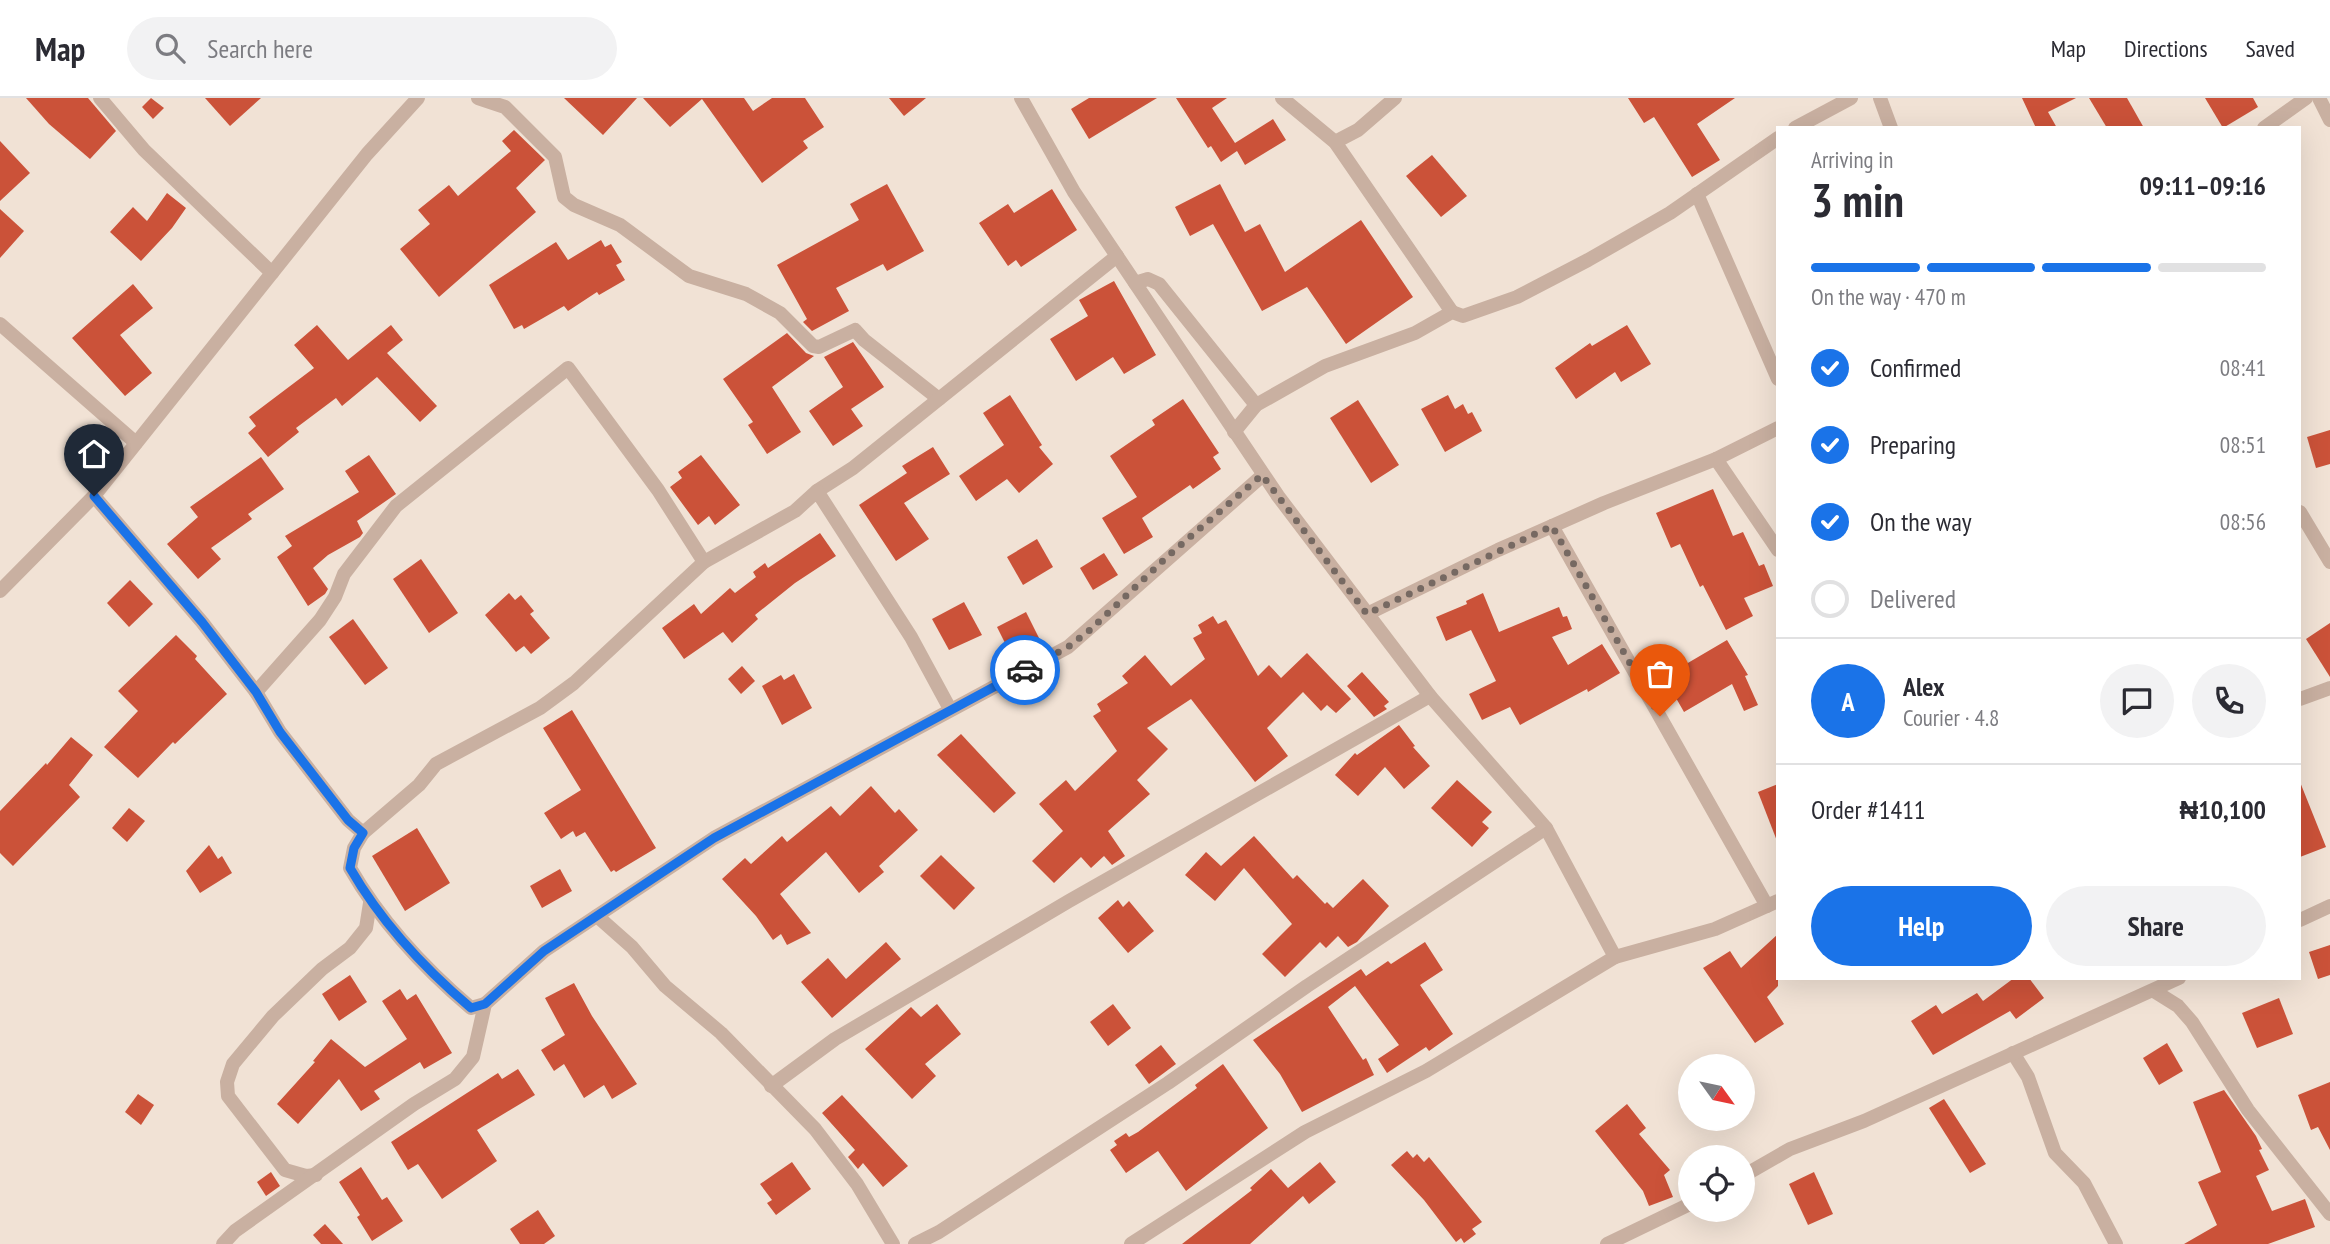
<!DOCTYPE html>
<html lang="en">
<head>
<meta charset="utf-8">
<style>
  :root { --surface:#fff; --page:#f2f2f3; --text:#2b2b33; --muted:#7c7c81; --line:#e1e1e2; --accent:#1a73e8 }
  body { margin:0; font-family:"PT Sans Narrow",sans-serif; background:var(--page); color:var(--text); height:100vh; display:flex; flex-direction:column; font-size:26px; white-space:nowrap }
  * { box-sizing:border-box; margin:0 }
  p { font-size:23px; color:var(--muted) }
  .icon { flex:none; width:38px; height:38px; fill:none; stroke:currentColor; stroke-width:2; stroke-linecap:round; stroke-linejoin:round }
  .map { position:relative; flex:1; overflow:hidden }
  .side { position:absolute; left:1776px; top:28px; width:525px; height:854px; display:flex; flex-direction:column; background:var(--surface); border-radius:0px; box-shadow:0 7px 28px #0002 }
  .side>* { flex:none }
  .needle { width:46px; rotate:123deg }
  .controls { position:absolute; left:1678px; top:956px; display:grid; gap:14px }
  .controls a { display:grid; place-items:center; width:77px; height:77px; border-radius:50%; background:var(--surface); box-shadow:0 7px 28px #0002; font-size:35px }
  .pin { position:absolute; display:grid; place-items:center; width:60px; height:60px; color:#fff; margin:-72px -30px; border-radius:50% 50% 50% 0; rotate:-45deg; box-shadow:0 0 7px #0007 }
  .pin .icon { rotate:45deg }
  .courier { position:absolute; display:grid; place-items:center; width:70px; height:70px; margin:-35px; border:5px solid #1a73e8; border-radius:50%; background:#fff; color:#222; box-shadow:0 2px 9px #0007 }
  .headline em { font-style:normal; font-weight:700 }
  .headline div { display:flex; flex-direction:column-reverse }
  .headline { display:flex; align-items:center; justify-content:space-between; height:119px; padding:0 35px }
  h1 { font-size:46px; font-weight:700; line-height:52px }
  .bar { display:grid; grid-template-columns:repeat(4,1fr); gap:10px 7px; align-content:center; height:84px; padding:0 35px }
  .bar i { height:9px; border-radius:5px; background:var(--line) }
  .bar .on { background:var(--accent) }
  .bar p { grid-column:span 4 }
  .line { display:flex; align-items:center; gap:18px; padding:0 35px; border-top:2px solid var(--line) }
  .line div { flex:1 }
  .round { display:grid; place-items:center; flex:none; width:74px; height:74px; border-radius:37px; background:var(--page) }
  ol { padding:0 35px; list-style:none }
  li { display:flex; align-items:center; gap:21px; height:77px }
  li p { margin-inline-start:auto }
  li .icon { padding:7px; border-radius:50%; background:var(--accent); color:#fff; stroke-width:4 }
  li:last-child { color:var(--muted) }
  li i { width:38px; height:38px; border:4px solid var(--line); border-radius:50% }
  .cta { display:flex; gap:14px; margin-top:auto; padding:14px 35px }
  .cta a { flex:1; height:80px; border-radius:42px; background:var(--accent); color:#fff; font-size:28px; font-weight:700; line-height:80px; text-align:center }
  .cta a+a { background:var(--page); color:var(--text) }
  header { display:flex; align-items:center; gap:42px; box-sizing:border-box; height:98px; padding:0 35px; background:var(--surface); border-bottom:2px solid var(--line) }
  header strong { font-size:33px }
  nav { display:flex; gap:38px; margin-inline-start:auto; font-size:24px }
  .search { width:490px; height:63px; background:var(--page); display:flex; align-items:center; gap:18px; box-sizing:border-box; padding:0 24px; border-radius:38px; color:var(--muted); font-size:26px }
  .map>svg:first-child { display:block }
</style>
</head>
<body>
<header>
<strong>Map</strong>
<div class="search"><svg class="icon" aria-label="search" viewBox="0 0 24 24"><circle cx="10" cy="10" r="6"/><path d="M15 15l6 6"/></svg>Search here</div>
<nav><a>Map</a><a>Directions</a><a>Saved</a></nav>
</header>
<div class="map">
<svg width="2330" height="1146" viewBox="0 0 2330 1146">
  <rect width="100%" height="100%" fill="#f1e2d5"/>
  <g fill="#cb5239">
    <polygon points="26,0 88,0 116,33 90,61 49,26"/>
    <polygon points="151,0 164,10 153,21 142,9"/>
    <polygon points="205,0 261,0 230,28"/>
    <polygon points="564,0 637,0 603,37"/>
    <polygon points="643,0 744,0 753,13 772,0 805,0 824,29 803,43 808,50 762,85 702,1 670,29"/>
    <polygon points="889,0 926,0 904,18"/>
    <polygon points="1089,0 1157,0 1089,41 1071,11"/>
    <polygon points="1176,0 1227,0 1212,10 1235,45 1273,21 1286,42 1245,67 1237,53 1221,64 1211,48 1208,50"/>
    <polygon points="1628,0 1735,0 1697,26 1720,62 1692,79 1654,19 1644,25"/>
    <polygon points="2022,0 2076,0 2048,14 2057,30 2036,30"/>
    <polygon points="2089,0 2127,0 2144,30 2107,30"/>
    <polygon points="2205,0 2253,0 2258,9 2223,30"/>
    <polygon points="514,32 545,62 516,90 536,114 439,199 400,151 430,126 418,112 449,87 458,98 511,53 502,43"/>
    <polygon points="0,43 30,75 0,103"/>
    <polygon points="1432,57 1467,98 1441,119 1406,78"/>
    <polygon points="887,86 924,153 887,173 883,166 836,190 849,213 812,233 803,224 807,221 777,167 859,122 850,106"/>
    <polygon points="1220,86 1245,134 1260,126 1285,174 1361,122 1413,199 1346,246 1307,189 1262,213 1213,126 1190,138 1175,109"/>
    <polygon points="1052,91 1077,132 1021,169 1016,162 1008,168 979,125 1008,106 1014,115"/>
    <polygon points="167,95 186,110 172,130 141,163 110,134 133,109 147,123"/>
    <polygon points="0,111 24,133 0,160"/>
    <polygon points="601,142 605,149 611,146 622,164 616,167 625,182 599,197 597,194 568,213 564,208 524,231 522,227 514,231 489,187 556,144 568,162"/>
    <polygon points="1114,183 1156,257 1124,276 1113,259 1076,283 1050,241 1088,218 1079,202"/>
    <polygon points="133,186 153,210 120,237 152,275 125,298 72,240"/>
    <polygon points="317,227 348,262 391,227 403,242 387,255 437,308 420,324 377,279 342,308 336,300 296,330 299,334 268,359 248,335 256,328 249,319 314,270 294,247"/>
    <polygon points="1627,227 1651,266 1621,284 1615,274 1576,301 1555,270 1590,245 1592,248"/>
    <polygon points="787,235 806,255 814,258 772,289 801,334 767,356 748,327 753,324 723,281"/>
    <polygon points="853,244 884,289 851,311 863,328 833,348 809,313 843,289 824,259"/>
    <polygon points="1010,297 1042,347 1039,349 1053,366 1019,395 1007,381 976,403 959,378 1004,347 983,315"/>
    <polygon points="1448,297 1455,311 1463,306 1468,316 1472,314 1482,333 1445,354 1421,311"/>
    <polygon points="1183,301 1219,355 1213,359 1221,371 1193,391 1190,387 1142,420 1153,439 1124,456 1102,420 1137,399 1110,358 1155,327 1152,322"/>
    <polygon points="1358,302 1399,367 1371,385 1330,320"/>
    <polygon points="2330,332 2330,366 2316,370 2307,339"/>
    <polygon points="933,349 950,376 904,405 929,441 896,463 859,407 907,375 902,368"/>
    <polygon points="369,357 396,396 357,423 363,435 360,439 328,457 313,470 328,491 325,496 308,508 277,459 292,448 285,438 359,394 345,373"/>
    <polygon points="701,357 740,407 715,427 709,418 698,427 670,389 682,380 678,374"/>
    <polygon points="261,359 284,391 248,416 252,421 211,450 221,461 198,481 167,446 198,419 190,409"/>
    <polygon points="1713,391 1733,438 1743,434 1759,468 1764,466 1773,488 1744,500 1753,518 1726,532 1703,487 1700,489 1680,446 1671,450 1656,415"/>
    <polygon points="820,435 836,458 795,485 755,517 758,521 732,545 723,534 684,561 662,530 694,506 701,516 730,490 735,495 756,479 753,474 765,465 768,470"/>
    <polygon points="1037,441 1053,469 1023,487 1007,459"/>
    <polygon points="1104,455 1118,477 1093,492 1080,470"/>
    <polygon points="421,461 458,515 429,535 393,481"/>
    <polygon points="130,482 153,506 129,529 107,505"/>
    <polygon points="509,495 515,502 521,497 534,513 530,516 550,540 531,556 524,548 516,554 485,517"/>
    <polygon points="1483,495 1499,534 1559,509 1563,519 1567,518 1572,531 1552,539 1568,567 1602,546 1620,575 1588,594 1587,591 1520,627 1510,609 1482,622 1469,596 1496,583 1471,532 1446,543 1436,519 1467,506 1466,503"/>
    <polygon points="964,504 982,537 949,552 932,521"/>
    <polygon points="1026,514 1041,544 1012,559 997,529"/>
    <polygon points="1213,518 1218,526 1226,522 1258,578 1269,567 1281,580 1307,555 1351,601 1336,615 1327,607 1321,613 1303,594 1267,630 1288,658 1255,684 1191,601 1147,630 1168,651 1137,682 1150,696 1108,733 1125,758 1112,767 1104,758 1091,770 1081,759 1054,785 1032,763 1063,733 1039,706 1066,682 1075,693 1117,653 1093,618 1101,613 1097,606 1128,585 1122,578 1145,557 1171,588 1205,561 1193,540 1202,535 1198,527"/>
    <polygon points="353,521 388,570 365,587 329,539"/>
    <polygon points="2330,525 2330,579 2306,541"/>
    <polygon points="176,537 197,558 195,561 227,596 175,646 173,644 138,680 104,649 138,613 118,593"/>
    <polygon points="1727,542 1748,577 1745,578 1758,607 1744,613 1732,586 1684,614 1664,579"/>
    <polygon points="742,568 755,583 741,596 728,581"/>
    <polygon points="1362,574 1389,604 1384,608 1387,611 1374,619 1347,588"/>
    <polygon points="794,576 812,610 782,627 762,588 781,577 784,582"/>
    <polygon points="572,612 656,750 616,774 614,772 611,774 585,734 576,739 573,733 561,741 544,715 581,692 543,630"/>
    <polygon points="1399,627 1415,648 1413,649 1430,668 1404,691 1385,669 1358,698 1335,677 1355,655 1357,657"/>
    <polygon points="961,636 1016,695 994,715 937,657"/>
    <polygon points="71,639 93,657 69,687 80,699 13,768 0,755 0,713 46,665 47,667"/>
    <polygon points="1457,682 1492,714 1482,724 1489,730 1472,749 1431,710"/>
    <polygon points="2300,684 2326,749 2300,759"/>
    <polygon points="1778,686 1778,743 1777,743 1758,694"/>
    <polygon points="871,688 895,715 899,711 918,732 879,768 884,774 859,795 826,754 780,796 811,835 787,847 781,836 773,842 756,818 722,781 745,760 751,766 782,738 787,744 831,708 840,718"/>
    <polygon points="129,710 145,723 127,744 112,730"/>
    <polygon points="417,730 450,785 405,813 372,758"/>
    <polygon points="1254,738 1293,781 1297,777 1325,806 1327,804 1333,810 1363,781 1389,808 1357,844 1348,849 1338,838 1326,850 1320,844 1285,879 1262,856 1292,826 1244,770 1215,803 1185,777 1206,754 1221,768"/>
    <polygon points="209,747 218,761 222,758 232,775 200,795 186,773"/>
    <polygon points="941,757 975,790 954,812 920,778"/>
    <polygon points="560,771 572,793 542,810 530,788"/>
    <polygon points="1118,802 1123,809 1129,803 1154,833 1128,855 1098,820"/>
    <polygon points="1778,836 1778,888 1767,899 1784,926 1755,945 1703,870 1730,853 1741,870"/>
    <polygon points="886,844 901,861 832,920 801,884 828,860 846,881"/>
    <polygon points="1425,844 1443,872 1420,887 1453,936 1429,953 1426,949 1387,975 1378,961 1399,947 1355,888 1328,909 1363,962 1366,960 1374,977 1302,1014 1280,976 1253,942 1361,871 1366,878 1388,863 1391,866"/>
    <polygon points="2330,847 2330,877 2318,881 2309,854"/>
    <polygon points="350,877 367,904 339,923 322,896"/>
    <polygon points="2014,880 2029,880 2044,900 2016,921 2010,913 1933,957 1911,923 1936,907 1942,916 1977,895 1983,903"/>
    <polygon points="574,885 592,918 637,986 612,1001 604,987 584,1000 564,966 554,973 541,952 565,937 545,900"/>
    <polygon points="400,891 407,902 416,896 452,955 424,971 420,964 374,993 380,1001 361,1013 339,981 298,1026 277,1006 315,964 313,963 331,941 365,969 407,941 382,903"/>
    <polygon points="2279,900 2293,936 2257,950 2242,915"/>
    <polygon points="937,906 961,936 925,966 936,978 912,1001 865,951 911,909 921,919"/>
    <polygon points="1113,906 1131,930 1108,948 1090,924"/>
    <polygon points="2167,945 2183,973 2159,987 2143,960"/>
    <polygon points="1161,947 1176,966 1149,986 1135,967"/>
    <polygon points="1223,966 1268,1030 1186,1093 1158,1053 1126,1075 1110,1052 1117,1047 1114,1043 1126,1035 1129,1039 1138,1034 1197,990 1195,987"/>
    <polygon points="518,971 535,997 477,1032 497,1063 442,1101 418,1066 408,1072 391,1044 498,975 502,981"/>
    <polygon points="2330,984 2330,1052 2318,1029 2311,1032 2298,997"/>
    <polygon points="2224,992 2256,1038 2262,1051 2259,1052 2269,1072 2256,1078 2272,1113 2305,1101 2315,1129 2268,1146 2184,1146 2217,1127 2198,1084 2221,1074 2193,1004"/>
    <polygon points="138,996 154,1007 141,1027 125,1014"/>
    <polygon points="842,997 908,1068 883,1089 863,1065 858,1071 848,1059 855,1052 822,1015"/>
    <polygon points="1944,1001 1986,1066 1970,1075 1929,1010"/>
    <polygon points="1627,1006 1646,1030 1639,1036 1670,1072 1664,1077 1673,1099 1649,1108 1643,1093 1595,1033"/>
    <polygon points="1407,1053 1413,1060 1417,1056 1424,1064 1429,1059 1482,1124 1472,1131 1476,1136 1464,1145 1461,1140 1456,1144 1424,1102 1391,1067"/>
    <polygon points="792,1064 811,1091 776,1117 767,1105 772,1102 760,1086"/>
    <polygon points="1320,1064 1336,1084 1309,1106 1303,1098 1250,1146 1182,1146 1252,1092 1250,1090 1271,1071 1288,1090"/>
    <polygon points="361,1069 382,1102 387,1099 403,1123 372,1143 357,1119 360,1117 339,1084"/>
    <polygon points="271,1074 280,1088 266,1098 257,1084"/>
    <polygon points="1814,1074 1833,1116 1808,1127 1789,1086"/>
    <polygon points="538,1112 555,1138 544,1146 520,1146 510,1131"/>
    <polygon points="325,1126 343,1146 321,1146 313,1137"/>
  </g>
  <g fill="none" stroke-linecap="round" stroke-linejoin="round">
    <g stroke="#c9b0a1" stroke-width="14">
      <polyline points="100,0 144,52 272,175"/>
      <polyline points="478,0 505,9 555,59 564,99 574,107 620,127 689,178 746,196 780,215 813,248 819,249 855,232 864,242 939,301"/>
      <polyline points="1021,0 1074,94 1278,398 1430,598 1546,730 1615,859"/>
      <polyline points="1282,0 1335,44 1452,214"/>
      <polyline points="1880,0 1891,30"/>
      <polyline points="2319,0 2330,22"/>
      <polyline points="1795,30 1851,0"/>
      <polyline points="2264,30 2306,0"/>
      <polyline points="1335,44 1358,32 1395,0"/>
      <polyline points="1697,96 1778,281"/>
      <polyline points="1135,185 1148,181 1159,186 1256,307"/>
      <polyline points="0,226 136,345"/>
      <polyline points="1234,334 1256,307 1325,268 1415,235 1452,214 1463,218 1517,199 1588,162 1670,115 1778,40"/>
      <polyline points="1716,361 1778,452"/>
      <polyline points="817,393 853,370 1117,158"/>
      <path d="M94 398 202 524 256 594 280 634 348 722 363 735 354 750 350 770C380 822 425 871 471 910L485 906"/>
      <polyline points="2300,414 2330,464"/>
      <polyline points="1552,428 1767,808"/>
      <polyline points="0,493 94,398 367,56 418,0"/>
      <polyline points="1367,516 1498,452 1604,405 1716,361 1778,330"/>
      <polyline points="256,594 320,522 335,499 344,476 396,408 568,270 658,392 704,464 795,413 817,393 911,539 950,611"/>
      <polyline points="2300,601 2330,590"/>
      <polyline points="363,735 419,687 436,666 540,610 574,585 704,464"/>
      <polyline points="597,818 632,849 665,888 721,935 815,1031 857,1086 893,1146"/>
      <polyline points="2300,822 2330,808"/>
      <polyline points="2154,893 2178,908 2192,924 2248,1012 2330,1116"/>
      <polyline points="2013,955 2028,979 2055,1055 2084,1085 2116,1146"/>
      <polyline points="771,988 835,941 1069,803 1430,598"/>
      <polyline points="316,1077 306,1078 285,1072 228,998 227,984 233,966 273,918 322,871 350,850 366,830 370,805"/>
      <polyline points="1743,1078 1790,1051 1864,1023 2179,880"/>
      <polyline points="223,1146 235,1133 414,1006 455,981 473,959 485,906 544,853 714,740 1068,549 1263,377"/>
      <polyline points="915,1146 939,1134 1168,985 1307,888 1546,730"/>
      <polyline points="1131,1146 1305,1034 1426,973 1615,859 1715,831 1778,803"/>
      <polyline points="1607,1146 1690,1106"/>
    </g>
  </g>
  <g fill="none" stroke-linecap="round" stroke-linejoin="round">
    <polyline stroke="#766962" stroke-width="7" stroke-dasharray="0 12.6" points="1025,572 1068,549 1090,532 1168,458 1262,377 1367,516 1552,428 1660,618"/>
    <path stroke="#1a73e8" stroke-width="9" d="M94 398 202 524 256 594 280 634 348 722 363 735 354 750 350 770C380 822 425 871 471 910L485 906 544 853 714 740 1025 572"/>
  </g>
</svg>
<div class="controls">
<a><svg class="needle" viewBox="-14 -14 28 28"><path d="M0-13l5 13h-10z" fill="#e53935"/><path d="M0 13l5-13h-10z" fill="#7c7c81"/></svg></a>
<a><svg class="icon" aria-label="locate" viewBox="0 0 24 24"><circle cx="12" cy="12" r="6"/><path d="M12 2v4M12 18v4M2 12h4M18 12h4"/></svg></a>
</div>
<div class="pin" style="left:1660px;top:618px;background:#ea580c"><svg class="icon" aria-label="bag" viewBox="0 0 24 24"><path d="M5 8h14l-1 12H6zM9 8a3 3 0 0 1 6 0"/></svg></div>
<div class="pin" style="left:94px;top:398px;background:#1f2937"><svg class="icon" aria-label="home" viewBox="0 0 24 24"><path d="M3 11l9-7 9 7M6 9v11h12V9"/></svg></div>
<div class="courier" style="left:1025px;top:572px"><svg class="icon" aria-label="car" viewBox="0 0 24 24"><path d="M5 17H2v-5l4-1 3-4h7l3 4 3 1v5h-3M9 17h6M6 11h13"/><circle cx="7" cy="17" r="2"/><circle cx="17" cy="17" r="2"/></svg></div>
<section class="side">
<div class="headline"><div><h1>3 min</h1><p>Arriving in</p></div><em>09:11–09:16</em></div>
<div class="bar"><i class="on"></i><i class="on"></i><i class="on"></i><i></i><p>On the way · 470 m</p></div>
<ol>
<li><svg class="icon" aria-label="check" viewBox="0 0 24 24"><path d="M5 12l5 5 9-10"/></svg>Confirmed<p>08:41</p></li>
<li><svg class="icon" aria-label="check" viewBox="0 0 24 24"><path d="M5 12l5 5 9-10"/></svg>Preparing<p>08:51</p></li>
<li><svg class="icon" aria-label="check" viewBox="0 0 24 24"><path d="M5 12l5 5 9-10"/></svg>On the way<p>08:56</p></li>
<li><i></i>Delivered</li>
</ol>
<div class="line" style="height:126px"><b class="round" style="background:var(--accent);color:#fff">A</b><div><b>Alex</b><p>Courier · 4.8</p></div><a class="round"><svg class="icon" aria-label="chat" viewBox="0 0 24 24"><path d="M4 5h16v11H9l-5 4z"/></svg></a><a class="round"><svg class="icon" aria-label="phone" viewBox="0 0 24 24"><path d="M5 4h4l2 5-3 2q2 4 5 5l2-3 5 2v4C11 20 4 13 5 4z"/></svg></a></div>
<div class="line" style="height:91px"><div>Order #1411</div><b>₦10,100</b></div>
<div class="cta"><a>Help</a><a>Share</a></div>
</section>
</div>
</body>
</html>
